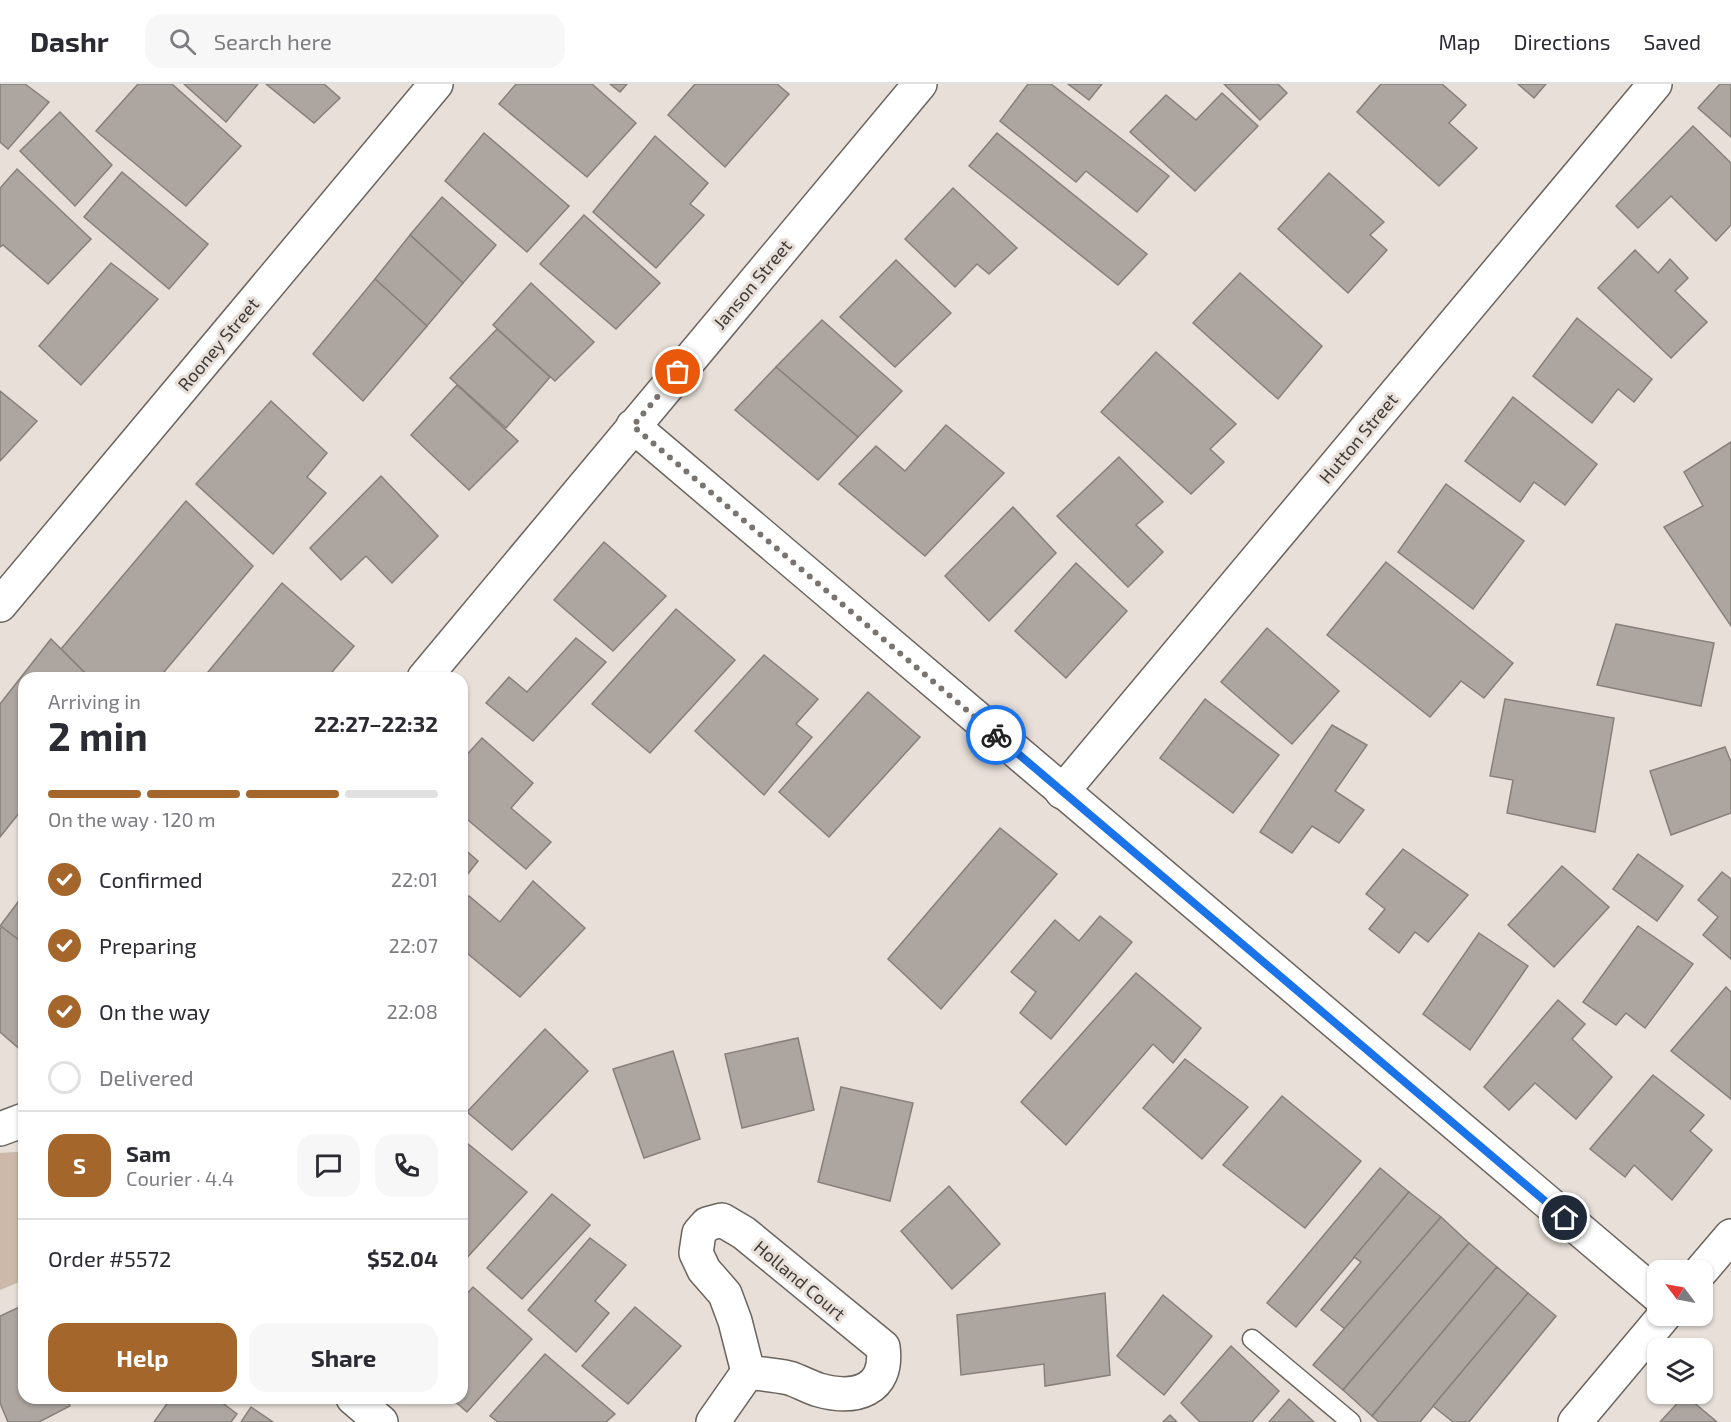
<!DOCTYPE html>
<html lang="en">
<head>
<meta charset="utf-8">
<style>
  :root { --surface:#fff; --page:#f7f7f7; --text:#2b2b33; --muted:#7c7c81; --line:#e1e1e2; --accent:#a4662b }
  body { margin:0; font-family:"Exo 2",sans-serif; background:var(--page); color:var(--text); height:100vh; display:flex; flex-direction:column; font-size:22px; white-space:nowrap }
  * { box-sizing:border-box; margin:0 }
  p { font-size:20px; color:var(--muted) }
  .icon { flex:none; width:33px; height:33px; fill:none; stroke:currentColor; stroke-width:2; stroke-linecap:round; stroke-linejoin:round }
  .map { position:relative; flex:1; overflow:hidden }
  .sheet { position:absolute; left:18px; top:588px; width:450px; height:732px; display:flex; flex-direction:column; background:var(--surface); border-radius:18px; box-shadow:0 2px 4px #0004 }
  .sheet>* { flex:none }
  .needle { width:39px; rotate:302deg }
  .buttons { position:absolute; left:1647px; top:1176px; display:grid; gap:12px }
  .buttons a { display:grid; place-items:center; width:66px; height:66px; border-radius:12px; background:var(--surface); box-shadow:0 2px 4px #0004; font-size:30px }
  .pin { position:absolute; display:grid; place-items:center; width:51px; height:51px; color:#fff; margin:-26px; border:3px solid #fff; border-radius:50%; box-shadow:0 2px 6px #0007 }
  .courier { position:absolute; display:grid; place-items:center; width:60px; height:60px; margin:-30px; border:4px solid #1a73e8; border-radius:50%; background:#fff; color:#222; box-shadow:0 2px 8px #0007 }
  .overview em { font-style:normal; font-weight:700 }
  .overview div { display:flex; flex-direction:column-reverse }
  .overview { display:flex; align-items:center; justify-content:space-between; height:102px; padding:0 30px }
  h1 { font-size:39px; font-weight:700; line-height:45px }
  .bar { display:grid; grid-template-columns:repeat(4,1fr); gap:9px 6px; align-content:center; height:72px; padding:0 30px }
  .bar i { height:8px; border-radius:4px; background:var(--line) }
  .bar .on { background:var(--accent) }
  .bar p { grid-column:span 4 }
  .line { display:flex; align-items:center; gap:15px; padding:0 30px; border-top:2px solid var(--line) }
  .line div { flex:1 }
  .round { display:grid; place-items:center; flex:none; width:63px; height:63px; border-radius:18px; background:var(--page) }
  ol { padding:0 30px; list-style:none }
  li { display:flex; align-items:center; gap:18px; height:66px }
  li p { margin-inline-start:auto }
  li .icon { padding:6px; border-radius:50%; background:var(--accent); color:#fff; stroke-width:4 }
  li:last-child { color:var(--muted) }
  li i { width:33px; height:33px; border:3px solid var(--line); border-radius:50% }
  .cta { display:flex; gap:12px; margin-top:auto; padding:12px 30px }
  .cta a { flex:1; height:69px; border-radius:18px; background:var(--accent); color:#fff; font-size:24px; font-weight:700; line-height:69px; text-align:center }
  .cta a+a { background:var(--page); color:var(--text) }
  header { display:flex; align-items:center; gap:36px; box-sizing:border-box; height:84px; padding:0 30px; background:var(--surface); border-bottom:2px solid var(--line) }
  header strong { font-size:28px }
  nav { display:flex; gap:33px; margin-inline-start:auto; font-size:21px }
  .search { width:420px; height:54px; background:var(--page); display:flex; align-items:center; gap:15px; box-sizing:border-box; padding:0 21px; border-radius:18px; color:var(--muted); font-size:22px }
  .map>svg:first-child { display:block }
</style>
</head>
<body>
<header>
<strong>Dashr</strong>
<div class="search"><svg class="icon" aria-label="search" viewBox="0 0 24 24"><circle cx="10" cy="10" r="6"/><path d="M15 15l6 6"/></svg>Search here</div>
<nav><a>Map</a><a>Directions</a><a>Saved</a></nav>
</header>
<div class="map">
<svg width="1731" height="1338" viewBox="0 0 1731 1338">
  <rect width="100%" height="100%" fill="#e7dfd8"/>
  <polygon fill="#ccb9a9" points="16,1068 24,1069 24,1196 0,1206 0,1069"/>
  <g fill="#ada59f" stroke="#87807a" stroke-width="1.5">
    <polygon points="0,0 25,0 49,18 8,65 0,58"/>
    <polygon points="138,0 172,0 241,62 186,122 96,47"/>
    <polygon points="184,0 258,0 226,38"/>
    <polygon points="266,0 324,0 340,14 314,39"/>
    <polygon points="516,0 592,0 636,39 587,93 499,20"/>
    <polygon points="610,0 627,0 620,8"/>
    <polygon points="695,0 777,0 789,10 725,83 668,31"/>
    <polygon points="1028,0 1051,0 1169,92 1137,128 1086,87 1076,98 1000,37"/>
    <polygon points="1068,0 1102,0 1089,16"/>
    <polygon points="1224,0 1278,0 1287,9 1260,36"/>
    <polygon points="1381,0 1442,0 1466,21 1449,39 1477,64 1439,102 1357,28"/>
    <polygon points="1518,0 1546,0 1534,14"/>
    <polygon points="1720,0 1731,0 1731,53 1698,24"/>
    <polygon points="1222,9 1258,42 1195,107 1130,48 1166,11 1196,36"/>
    <polygon points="60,28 112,81 75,122 20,67"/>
    <polygon points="1693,42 1731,79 1731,141 1716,157 1671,112 1638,144 1616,122"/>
    <polygon points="484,49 569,122 527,168 445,97"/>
    <polygon points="997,49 1147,170 1118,201 969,82"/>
    <polygon points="655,52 708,99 690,120 704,131 656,184 593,128"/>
    <polygon points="17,85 91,155 48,200 3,161 0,163 0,104"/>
    <polygon points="122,88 208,160 169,205 84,133"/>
    <polygon points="1329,89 1384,138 1370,151 1387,166 1348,209 1278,145"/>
    <polygon points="953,104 1017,164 989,190 977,180 955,203 905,155"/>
    <polygon points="442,113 496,161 463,199 410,151"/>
    <polygon points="584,131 660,199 616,245 540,180"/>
    <polygon points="410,151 463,199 427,242 375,195"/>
    <polygon points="1635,166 1658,189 1670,175 1688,194 1675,207 1707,238 1671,274 1598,204"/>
    <polygon points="896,176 951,229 895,283 840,233"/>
    <polygon points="111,179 158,215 81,301 39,262"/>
    <polygon points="1240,189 1322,262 1278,315 1193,239"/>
    <polygon points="375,195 427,242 363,317 313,270"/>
    <polygon points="531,199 594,258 555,297 493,241"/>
    <polygon points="1577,234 1652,295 1634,318 1618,305 1592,339 1533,292"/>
    <polygon points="822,236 902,307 858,353 776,283"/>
    <polygon points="497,245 550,293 506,344 450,294"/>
    <polygon points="1156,268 1236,340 1210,365 1224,378 1191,410 1101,328"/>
    <polygon points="776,283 858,353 818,396 735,326"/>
    <polygon points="457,301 518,357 469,406 411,351"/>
    <polygon points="0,307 37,337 0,377"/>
    <polygon points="1513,313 1597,380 1565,421 1534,398 1520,418 1465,377"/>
    <polygon points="271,317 327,369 307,393 326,409 273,470 196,400"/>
    <polygon points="946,341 1004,389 925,472 839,400 876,362 905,387"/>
    <polygon points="1731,358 1731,542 1664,443 1703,422 1684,388"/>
    <polygon points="1119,373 1163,418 1136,441 1163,468 1128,503 1057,432"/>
    <polygon points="381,392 438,452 392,499 366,472 341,496 310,464"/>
    <polygon points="1446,400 1524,457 1473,525 1398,468"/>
    <polygon points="186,417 253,482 159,594 90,594 61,565"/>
    <polygon points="1013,423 1056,469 989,537 945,492"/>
    <polygon points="604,458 666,512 613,567 554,516"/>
    <polygon points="1386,478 1513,579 1484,614 1461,597 1430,633 1327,551"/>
    <polygon points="1076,479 1127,527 1066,594 1015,547"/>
    <polygon points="282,499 354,562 327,594 203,594"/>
    <polygon points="676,525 735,576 650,669 592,620"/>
    <polygon points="1616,540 1714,559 1701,622 1597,601"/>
    <polygon points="1267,544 1339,607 1292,660 1221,598"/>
    <polygon points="576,554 606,578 533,657 486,619 509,593 527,608"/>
    <polygon points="51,555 90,594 24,594 24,723 0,753 0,620"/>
    <polygon points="764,571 818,615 796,640 812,653 764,711 695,647"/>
    <polygon points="868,608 920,653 829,753 779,708"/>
    <polygon points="1205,615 1279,671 1233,729 1160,674"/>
    <polygon points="1505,615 1614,634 1595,748 1507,729 1513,696 1490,692"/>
    <polygon points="1332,641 1367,661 1335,707 1364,726 1339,759 1312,742 1292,769 1260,748"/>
    <polygon points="482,654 533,699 511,724 551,758 526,785 462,731 462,676"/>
    <polygon points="1725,663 1731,678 1731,729 1671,751 1650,687"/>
    <polygon points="1000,744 1057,790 941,925 888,875"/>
    <polygon points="462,763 478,777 462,797"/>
    <polygon points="1403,765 1468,811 1428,858 1415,848 1399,869 1369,845 1385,825 1366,810"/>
    <polygon points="1638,770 1683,802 1657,837 1613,805"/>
    <polygon points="1562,782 1609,823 1554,883 1508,841"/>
    <polygon points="1722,788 1731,795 1731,875 1703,851 1718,833 1698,816"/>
    <polygon points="533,797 585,844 520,913 462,865 462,820 469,812 500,838"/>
    <polygon points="24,810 24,860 0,842"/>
    <polygon points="1100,832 1132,858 1051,955 1020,929 1036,908 1011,888 1055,836 1079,857"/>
    <polygon points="1638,842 1693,880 1645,944 1626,929 1616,941 1583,918"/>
    <polygon points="2,843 24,860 23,968 0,948 0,845"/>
    <polygon points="1479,849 1528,882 1470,966 1423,930"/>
    <polygon points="1136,889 1201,944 1173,979 1153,960 1066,1061 1021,1018"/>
    <polygon points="1726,903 1731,908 1731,1015 1671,967"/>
    <polygon points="1558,916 1585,940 1572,955 1612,993 1576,1035 1535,999 1509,1026 1484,1003"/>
    <polygon points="545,945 588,987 512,1066 467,1028"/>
    <polygon points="798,954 814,1026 742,1044 725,970"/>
    <polygon points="673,967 700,1055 644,1074 613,985"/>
    <polygon points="1185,975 1248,1023 1202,1075 1143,1024"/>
    <polygon points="1653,991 1704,1031 1690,1047 1712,1066 1672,1116 1634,1081 1625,1093 1590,1065"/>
    <polygon points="841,1003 913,1019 890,1117 818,1098"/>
    <polygon points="1282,1012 1361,1077 1305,1144 1223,1081"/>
    <polygon points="462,1055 527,1108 462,1179"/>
    <polygon points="1380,1084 1409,1108 1296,1243 1267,1219"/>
    <polygon points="949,1102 1000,1160 952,1205 901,1147"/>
    <polygon points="1409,1108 1441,1133 1345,1245 1321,1226 1361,1178 1354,1173"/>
    <polygon points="552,1110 590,1141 522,1215 487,1184"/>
    <polygon points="1441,1133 1469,1159 1343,1306 1313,1281"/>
    <polygon points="590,1154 626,1181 595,1217 609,1229 576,1268 528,1226"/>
    <polygon points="1469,1159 1497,1183 1372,1332 1343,1306"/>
    <polygon points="1497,1183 1528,1209 1420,1338 1379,1338 1372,1332"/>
    <polygon points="473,1203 532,1255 467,1328 451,1314 462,1314 462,1215"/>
    <polygon points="1105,1209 1110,1291 1045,1302 1044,1280 961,1291 957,1231"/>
    <polygon points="1528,1209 1556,1232 1469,1338 1453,1338 1433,1322"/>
    <polygon points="1163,1211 1212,1252 1164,1311 1117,1272"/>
    <polygon points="24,1221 24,1314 66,1314 70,1322 39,1338 8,1338 0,1319 0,1232"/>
    <polygon points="635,1223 681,1262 628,1320 582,1282"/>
    <polygon points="1231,1262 1279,1307 1252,1338 1200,1338 1181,1319"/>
    <polygon points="545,1270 615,1330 606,1338 498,1338 490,1332"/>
    <polygon points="1685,1311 1717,1338 1660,1338"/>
    <polygon points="171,1314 222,1314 220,1317 237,1330 231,1338 154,1338"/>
    <polygon points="1289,1315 1314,1338 1269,1338"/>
    <polygon points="251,1323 273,1338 241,1338"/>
    <polygon points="1170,1331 1177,1338 1163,1338"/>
  </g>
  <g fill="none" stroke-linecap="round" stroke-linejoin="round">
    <defs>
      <polyline id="service" points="1252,1255 1351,1338"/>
      <g id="minor">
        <polyline points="633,342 1658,1212"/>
        <polyline points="0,521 436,0"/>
        <polyline points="424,594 920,0"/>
        <polyline points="1062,708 1655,0"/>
        <polyline points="0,1045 24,1036"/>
        <path d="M722 1136 744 1149 883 1263C889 1307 855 1316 819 1306 809 1303 799 1297 789 1294 776 1291 761 1290 748 1288L735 1237 725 1210 704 1186 696 1169 699 1149 707 1140Z"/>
        <polyline points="1702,1186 1731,1152"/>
        <polyline points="353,1314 381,1338"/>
        <polyline points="713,1338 748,1288"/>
        <polyline points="1575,1338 1664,1232"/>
      </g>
    </defs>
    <use href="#service" stroke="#6b645e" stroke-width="21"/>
    <use href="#minor" stroke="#6b645e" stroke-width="36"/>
    <use href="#service" stroke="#fff" stroke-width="18"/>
    <use href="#minor" stroke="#fff" stroke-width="33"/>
  </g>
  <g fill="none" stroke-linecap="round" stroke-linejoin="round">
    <polyline stroke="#7a7471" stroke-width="6" stroke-dasharray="0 10.8" points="678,288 633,342 996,651"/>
    <polyline stroke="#1a73e8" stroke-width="8" points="996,651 1565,1134"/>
  </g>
  <g text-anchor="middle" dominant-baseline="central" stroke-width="6" stroke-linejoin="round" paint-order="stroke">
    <g font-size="18" fill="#3f3b39" stroke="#e7dfd8">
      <text transform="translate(752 200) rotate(-50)">Janson Street</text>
      <text transform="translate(218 260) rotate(-50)">Rooney Street</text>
      <text transform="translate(1358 354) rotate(-50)">Hutton Street</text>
      <text transform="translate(800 1196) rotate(40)">Holland Court</text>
    </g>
  </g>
</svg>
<div class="buttons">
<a><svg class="needle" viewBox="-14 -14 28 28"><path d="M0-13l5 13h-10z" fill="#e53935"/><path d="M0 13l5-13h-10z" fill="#7c7c81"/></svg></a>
<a><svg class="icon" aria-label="layers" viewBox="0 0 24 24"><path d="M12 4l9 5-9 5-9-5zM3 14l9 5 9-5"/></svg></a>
</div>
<div class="pin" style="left:678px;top:288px;background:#ea580c"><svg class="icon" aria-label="bag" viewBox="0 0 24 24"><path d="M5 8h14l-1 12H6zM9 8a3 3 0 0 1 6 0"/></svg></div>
<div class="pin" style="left:1565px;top:1134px;background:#1f2937"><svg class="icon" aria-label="home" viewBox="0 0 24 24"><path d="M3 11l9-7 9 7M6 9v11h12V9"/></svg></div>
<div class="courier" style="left:996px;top:651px"><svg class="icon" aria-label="bike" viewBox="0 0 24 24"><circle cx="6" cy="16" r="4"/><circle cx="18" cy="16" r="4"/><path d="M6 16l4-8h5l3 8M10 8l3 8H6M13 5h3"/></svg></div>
<section class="sheet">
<div class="overview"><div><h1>2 min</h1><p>Arriving in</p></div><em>22:27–22:32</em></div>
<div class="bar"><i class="on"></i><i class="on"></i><i class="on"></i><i></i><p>On the way · 120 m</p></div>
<ol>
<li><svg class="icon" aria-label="check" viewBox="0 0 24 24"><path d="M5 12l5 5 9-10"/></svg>Confirmed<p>22:01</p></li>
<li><svg class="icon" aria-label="check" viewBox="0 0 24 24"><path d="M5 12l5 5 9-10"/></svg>Preparing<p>22:07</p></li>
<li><svg class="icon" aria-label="check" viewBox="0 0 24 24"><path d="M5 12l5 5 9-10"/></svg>On the way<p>22:08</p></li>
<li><i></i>Delivered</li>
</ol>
<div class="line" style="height:108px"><b class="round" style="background:var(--accent);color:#fff">S</b><div><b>Sam</b><p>Courier · 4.4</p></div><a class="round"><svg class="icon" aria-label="chat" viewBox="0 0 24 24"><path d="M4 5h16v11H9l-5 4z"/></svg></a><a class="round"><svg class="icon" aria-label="phone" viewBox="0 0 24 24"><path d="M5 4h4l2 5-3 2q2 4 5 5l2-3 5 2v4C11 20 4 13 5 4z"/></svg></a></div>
<div class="line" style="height:78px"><div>Order #5572</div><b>$52.04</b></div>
<div class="cta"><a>Help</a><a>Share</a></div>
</section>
</div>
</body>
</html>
